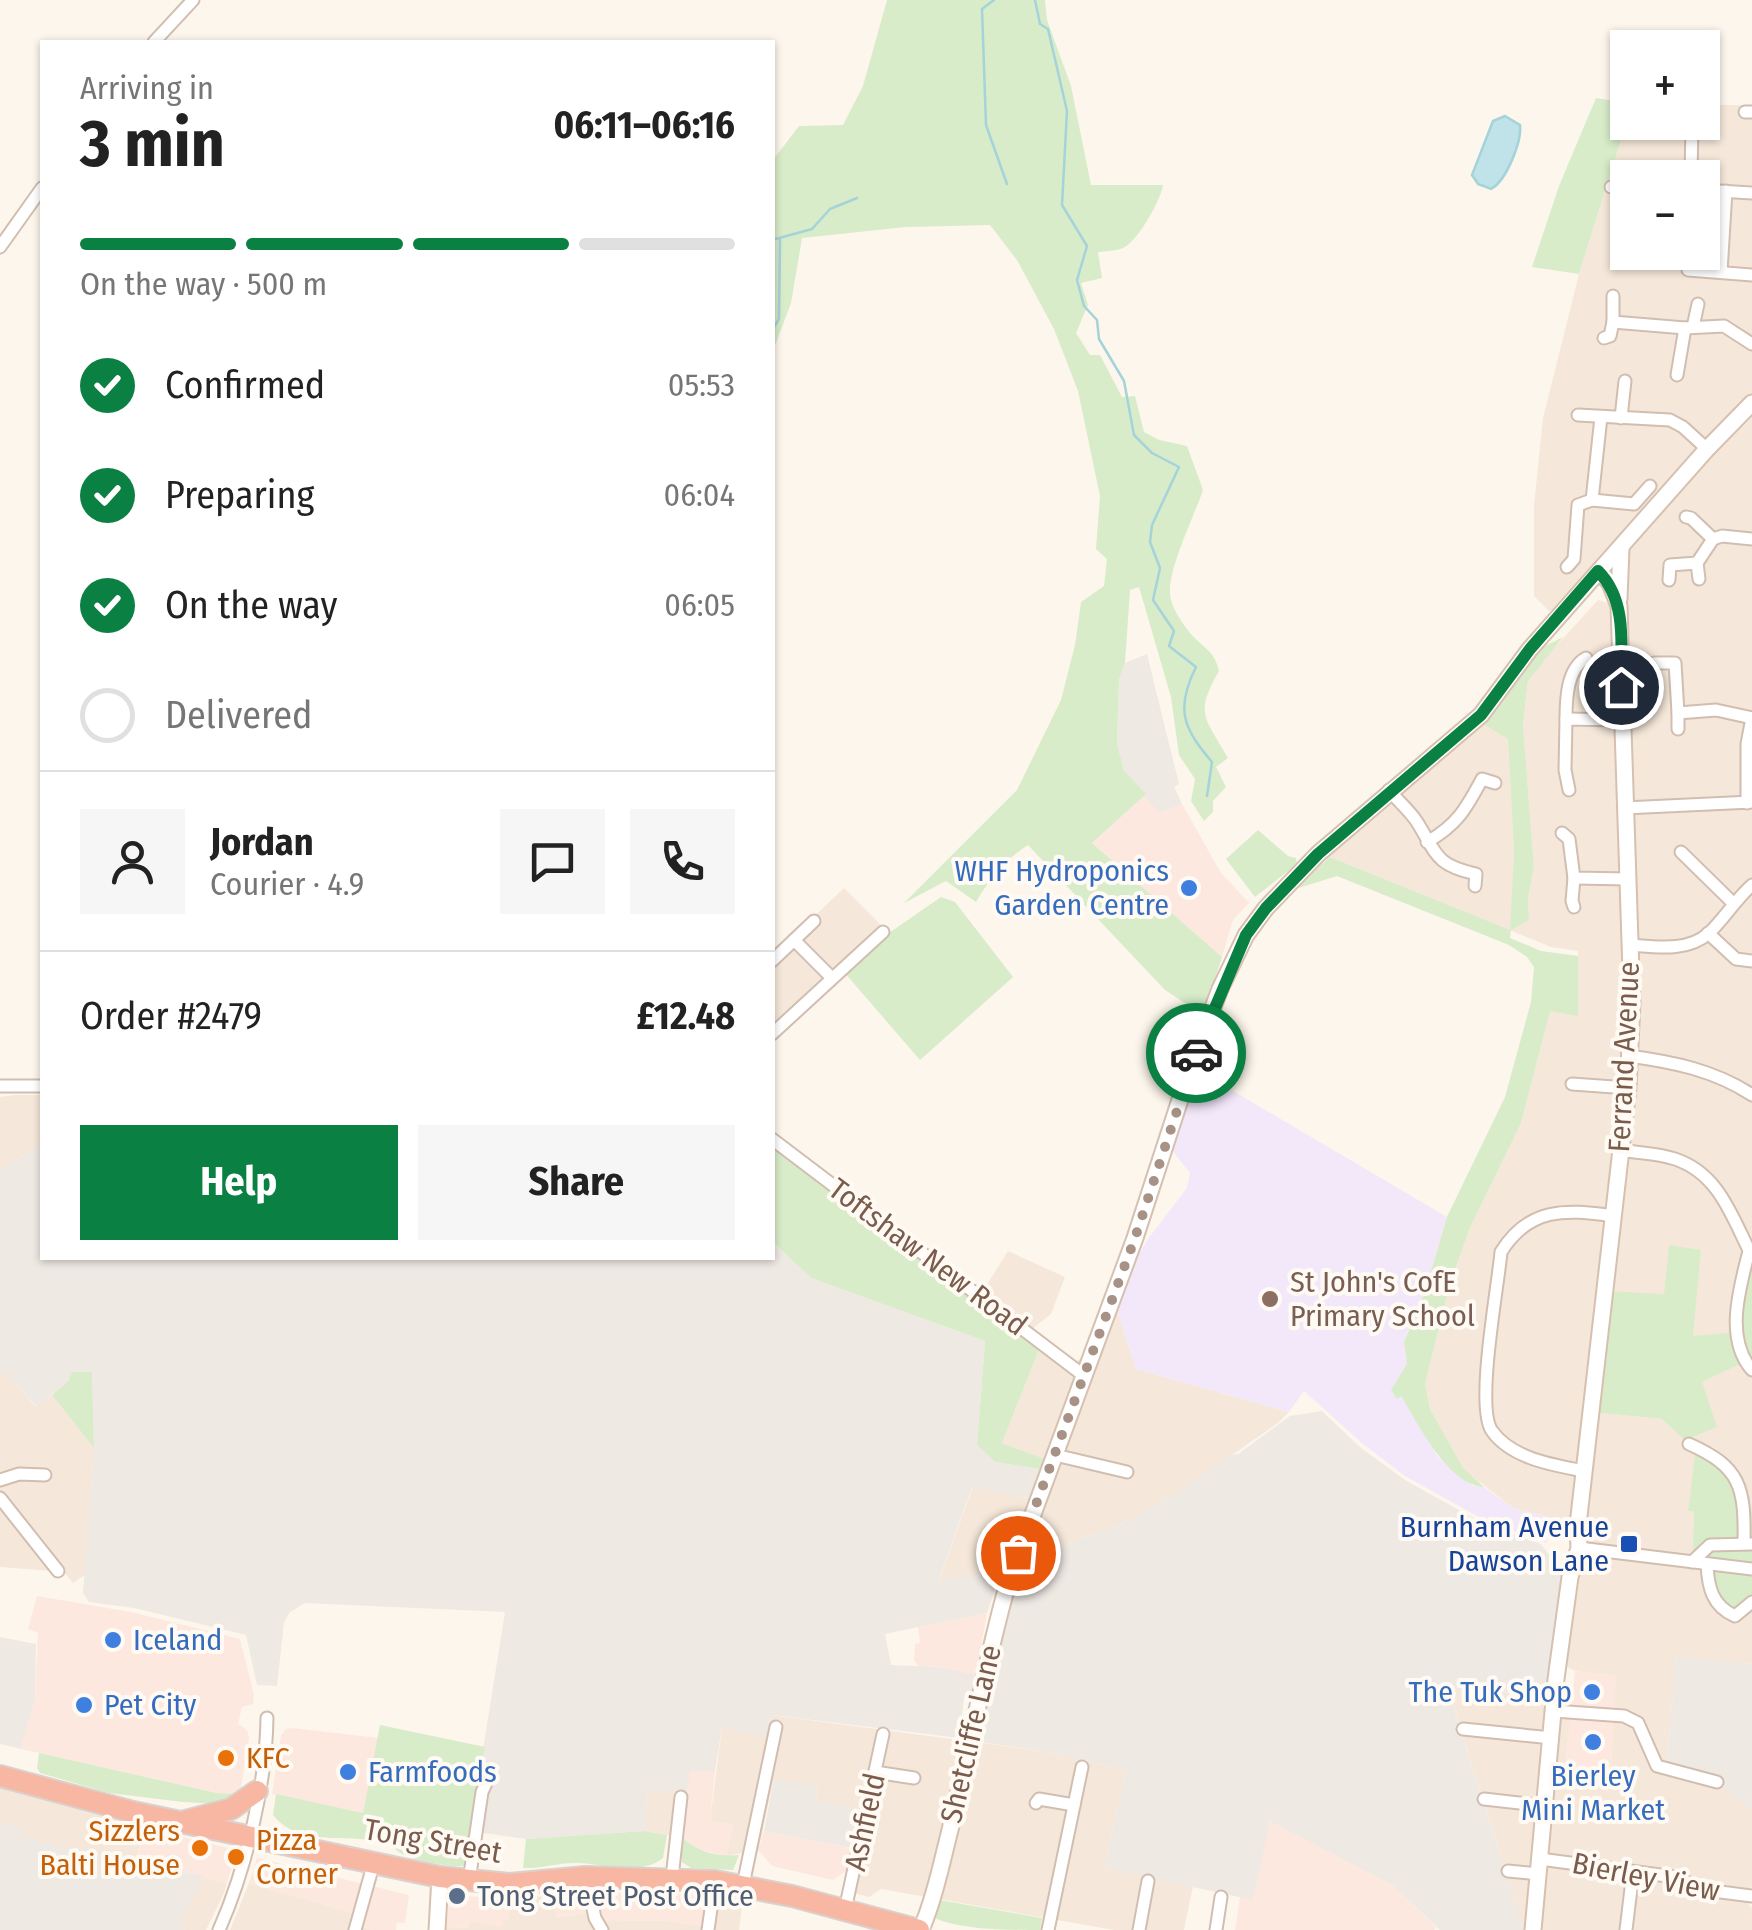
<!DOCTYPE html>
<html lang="en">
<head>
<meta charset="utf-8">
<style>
  :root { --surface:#fff; --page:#f6f6f6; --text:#222; --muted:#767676; --line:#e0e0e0; --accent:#0b8043 }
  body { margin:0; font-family:"Fira Sans Condensed",sans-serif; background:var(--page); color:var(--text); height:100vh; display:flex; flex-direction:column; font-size:38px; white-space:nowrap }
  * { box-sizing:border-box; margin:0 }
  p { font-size:32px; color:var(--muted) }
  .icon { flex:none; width:55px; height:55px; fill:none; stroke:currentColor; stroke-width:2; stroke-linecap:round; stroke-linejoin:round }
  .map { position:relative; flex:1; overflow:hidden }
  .panel { position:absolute; left:40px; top:40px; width:735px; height:1220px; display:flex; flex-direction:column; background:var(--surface); border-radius:0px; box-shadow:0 2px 8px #0004 }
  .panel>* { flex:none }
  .controls { position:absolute; left:1610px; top:30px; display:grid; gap:20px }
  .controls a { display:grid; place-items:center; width:110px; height:110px; border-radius:0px; background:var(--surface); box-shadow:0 2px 8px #0004; font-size:50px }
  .pin { position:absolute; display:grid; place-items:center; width:85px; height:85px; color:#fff; margin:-42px; border:5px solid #fff; border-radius:50%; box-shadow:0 2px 10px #0007 }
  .courier { position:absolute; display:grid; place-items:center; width:100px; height:100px; margin:-50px; border:8px solid #0b8043; border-radius:50%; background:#fff; color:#222; box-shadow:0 2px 12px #0007 }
  .headline em { font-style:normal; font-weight:700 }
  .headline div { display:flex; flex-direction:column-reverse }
  .headline { display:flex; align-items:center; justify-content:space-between; height:170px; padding:0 40px }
  h1 { font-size:65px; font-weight:700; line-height:75px }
  .bar { display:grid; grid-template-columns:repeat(4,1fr); gap:15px 10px; align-content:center; height:120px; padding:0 40px }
  .bar i { height:12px; border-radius:8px; background:var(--line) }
  .bar .active { background:var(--accent) }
  .bar p { grid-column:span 4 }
  .line { display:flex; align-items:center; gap:25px; padding:0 40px; border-top:2px solid var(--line) }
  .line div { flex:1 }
  .round { display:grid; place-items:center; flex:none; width:105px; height:105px; border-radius:0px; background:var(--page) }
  ol { padding:0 40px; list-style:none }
  li { display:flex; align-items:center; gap:30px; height:110px }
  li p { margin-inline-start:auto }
  li .icon { padding:10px; border-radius:50%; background:var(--accent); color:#fff; stroke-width:4 }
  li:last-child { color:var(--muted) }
  li i { width:55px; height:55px; border:5px solid var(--line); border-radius:50% }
  .primary-button { display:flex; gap:20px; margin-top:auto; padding:20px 40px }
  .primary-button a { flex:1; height:115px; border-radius:0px; background:var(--accent); color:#fff; font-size:40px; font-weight:700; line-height:115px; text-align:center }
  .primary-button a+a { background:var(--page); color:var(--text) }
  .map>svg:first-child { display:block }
</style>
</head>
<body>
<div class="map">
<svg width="1752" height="1930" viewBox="0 0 1752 1930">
  <rect width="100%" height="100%" fill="#fdf6ec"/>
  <g fill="#f5e8da" fill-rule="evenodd">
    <path d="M1703 105H1752V1256L1736 1332 1692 1337 1700 1250 1664 1294 1592 1412 1662 1419 1702 1382 1744 1361 1752 1370V1510L1688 1511 1694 1512 1692 1561 1752 1602V1664L1676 1658 1667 1761 1725 1776 1724 1788 1752 1809V1886L1747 1902 1752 1908V1930H1524L1448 1689 1573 1696 1565 1769 1616 1676 1575 1671 1550 1658 1564 1556 1579 1548 1578 1526 1513 1508 1463 1469 1430 1409 1425 1384 1450 1284 1469 1230 1521 1123 1550 1010 1578 1015V951L1551 947 1330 857 1329 854 1483 724 1508 738 1514 853 1511 929 1529 920 1528 898 1534 867 1523 725 1528 681 1536 668 1598 600 1618 606 1621 550 1570 605 1549 611 1534 596V505L1543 418 1579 274 1627 121 1702 122ZM1628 178H1702V252H1628Z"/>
    <polygon points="844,888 889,933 773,1039 773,956"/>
    <polygon points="15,1095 42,1095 42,1145 0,1169 0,1097"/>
    <polygon points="1008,1251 1065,1277 1051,1314 1032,1329 983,1291"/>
    <polygon points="1116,1307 1136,1369 1289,1412 1278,1423 1176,1494 1117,1526 1003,1566 938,1583 973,1486 1027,1498 1045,1459 1002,1443 1040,1347 1063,1367 1083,1358"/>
    <polygon points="5,1370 36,1407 52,1395 94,1448 85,1575 73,1583 64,1572 0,1567 0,1375"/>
    <polygon points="771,1715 1042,1751 1126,1770 1104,1868 1193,1886 1184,1930 1114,1930 881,1889 869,1897 842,1890 859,1809 815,1801 818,1787 774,1779 758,1850 726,1856 733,1825 710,1821 722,1727"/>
    <polygon points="0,1788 144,1828 135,1864 21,1837 23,1830 0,1822"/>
    <polygon points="648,1789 687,1793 681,1837 644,1831"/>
    <polygon points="203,1876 227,1883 224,1893 206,1930 185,1930 178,1927"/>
    <polygon points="249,1883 350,1912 366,1928 375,1930 230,1930"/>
    <polygon points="708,1894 743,1899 739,1930 446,1930 446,1927 468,1928 469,1922 508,1919 510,1899 553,1895 557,1917 585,1913 603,1920 673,1921 703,1926"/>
  </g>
  <g fill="#fde8e0">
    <polygon points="1146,794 1159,813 1182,804 1221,873 1249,903 1233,920 1222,957 1092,843"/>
    <polygon points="37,1596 131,1612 240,1639 254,1695 253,1704 242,1707 238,1724 247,1730 249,1738 240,1794 218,1793 21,1749 35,1699 38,1633 28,1629"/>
    <polygon points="987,1613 976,1675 941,1667 918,1666 914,1660 915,1644 920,1643 918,1627"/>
    <polygon points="1575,1671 1616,1676 1611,1775 1565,1769"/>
    <polygon points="614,1705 691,1771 715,1771 710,1820 733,1825 726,1856 693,1848 681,1837 687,1793 648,1789"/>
    <polygon points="293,1728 378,1738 363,1813 272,1794 281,1735 286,1729"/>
    <polygon points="1269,1820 1392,1885 1436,1927 1434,1930 1235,1930 1240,1897 1253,1899"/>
    <polygon points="144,1828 237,1850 227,1883 135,1864"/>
    <polygon points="764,1831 851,1848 846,1871 833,1880 772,1866 758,1850"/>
    <polygon points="257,1858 409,1895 405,1923 397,1923 396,1930 375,1930 366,1928 350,1912 249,1883"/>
    <polygon points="583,1892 708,1894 703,1926 673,1921 603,1920 585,1913 556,1917 553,1895"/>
    <polygon points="450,1895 510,1899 509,1919 504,1919 502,1927 470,1922 468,1928 446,1927"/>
  </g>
  <g fill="#efe9e4">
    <polygon points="1147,654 1179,784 1174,787 1182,804 1159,813 1124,771 1117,743 1119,680 1125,663"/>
    <polygon points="42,1145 42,1258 772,1258 773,1242 811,1278 985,1341 977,1445 995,1462 1040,1469 1028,1498 972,1487 938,1582 1003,1566 987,1613 885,1634 891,1665 941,1667 976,1675 973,1696 964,1698 959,1738 772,1715 766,1737 722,1727 715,1771 690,1771 687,1793 648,1790 644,1831 526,1839 470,1831 505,1612 305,1603 290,1612 284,1622 277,1686 257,1685 246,1635 134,1608 89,1602 83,1593 94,1448 92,1373 69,1380 37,1407 5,1371 0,1375 0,1169"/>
    <polygon points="1322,1411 1361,1448 1405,1480 1484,1524 1541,1544 1562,1572 1548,1694 1448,1690 1524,1930 1440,1930 1392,1885 1270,1821 1253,1900 1104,1868 1126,1770 1042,1751 980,1742 1007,1611 1026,1558 1117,1526 1176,1494 1231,1455 1238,1454 1290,1416"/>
    <polygon points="0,1637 36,1644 35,1699 21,1749 0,1744"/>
    <polygon points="1676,1657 1752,1664 1752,1809 1724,1788 1724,1776 1667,1762"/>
    <polygon points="774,1779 818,1786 815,1801 859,1809 851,1848 764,1831"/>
    <polygon points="0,1822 24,1830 22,1837 203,1876 179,1926 185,1930 0,1930"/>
  </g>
  <polygon fill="#f3e8fa" points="1199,1071 1447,1217 1425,1292 1404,1341 1407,1364 1401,1396 1438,1457 1473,1486 1484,1487 1513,1508 1548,1516 1547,1543 1488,1522 1405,1476 1363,1444 1304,1391 1289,1412 1136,1369 1116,1307 1130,1268 1148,1239 1187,1188 1190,1173 1172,1150"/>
  <g fill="#d8ecc9">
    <path d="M887 0H1045L1047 20 1071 86 1091 185H1163C1161 200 1137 242 1123 248 1116 251 1106 251 1098 252L1102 278 1081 283 1088 305 1076 333 1090 355H1100L1122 397 1135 396 1144 432 1159 440 1187 446 1203 490C1194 517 1168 568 1170 594 1171 607 1180 619 1187 629 1200 647 1214 648 1219 671 1194 714 1205 717 1228 758L1216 767 1226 787 1213 801V812L1204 821 1191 801 1195 779 1179 755 1171 697 1139 587 1130 590 1125 663 1119 680 1117 743 1124 771 1146 794 1092 843 1222 957 1203 1015 1165 990 1028 845C1003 861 991 877 976 902L946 881 904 903 1017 790 1061 700 1075 645 1081 602 1104 586 1107 559 1096 549 1100 496 1078 391 1054 329 1017 260 990 225 906 227 802 238 791 303 773 351V160L799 126 843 125 863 86Z"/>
    <polygon points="1596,98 1627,103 1627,121 1579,274 1532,267 1559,186"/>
    <path d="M1563 637 1528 681 1523 725 1534 867 1528 898 1529 920 1511 930 1510 938 1541 951 1578 956V1016L1550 1011 1521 1123 1469 1230 1450 1284 1425 1384 1430 1409 1463 1468 1484 1487C1448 1485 1418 1424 1401 1396L1397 1399 1391 1390 1407 1364 1404 1342 1425 1292 1447 1217 1505 1097 1531 1002 1534 967 1527 957 1509 945 1337 876 1292 890 1330 857 1510 930 1514 853 1508 739 1483 724 1539 649Z"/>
    <polygon points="1258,830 1288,856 1296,858 1297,864 1255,897 1226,859"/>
    <polygon points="941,897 955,902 1013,977 920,1060 844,972 889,933"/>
    <polygon points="772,1147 1040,1347 1002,1443 1045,1459 1040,1469 995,1462 977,1445 985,1341 811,1278 773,1242"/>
    <polygon points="1669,1245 1701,1250 1693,1336 1736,1332 1752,1256 1752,1370 1744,1362 1702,1382 1717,1427 1685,1440 1662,1419 1591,1412 1605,1291 1664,1294"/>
    <polygon points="72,1372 92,1372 94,1448 52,1395 69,1380"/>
    <polygon points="1696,1447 1729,1467 1745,1512 1752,1510 1752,1602 1744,1610 1722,1610 1706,1564 1692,1562 1694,1512 1688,1511"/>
    <path d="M380 1725 485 1747 465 1866C448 1867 419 1862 404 1855 397 1851 391 1845 383 1843 349 1832 300 1849 273 1815L276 1794 363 1813Z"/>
    <polygon points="39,1753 217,1793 240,1794 218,1804 183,1802 109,1793 40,1773 37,1768"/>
    <path d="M644 1831 667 1835 663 1858C641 1876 605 1864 578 1863 559 1862 541 1869 523 1868L526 1839Z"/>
    <path d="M681 1837C697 1852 718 1857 739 1855L733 1870 691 1868 682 1862Z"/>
    <path d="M939 1900 1042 1918 1040 1930C1009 1930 960 1930 935 1918Z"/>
  </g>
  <path fill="#bfe3e8" stroke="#a5d3da" stroke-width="2.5" d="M1505 116 1520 125C1522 142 1506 181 1491 189L1478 184 1472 175 1493 121Z"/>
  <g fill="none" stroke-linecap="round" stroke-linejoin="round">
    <g stroke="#a5d3da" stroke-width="2.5">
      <polyline points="994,0 982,9 986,125 1007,184"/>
      <path d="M1035 0 1040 24 1048 29 1067 111 1062 205 1087 246 1077 280 1084 306 1097 320 1099 339 1124 381 1134 435 1152 453 1179 467 1152 525 1150 542 1160 568 1153 600 1174 631 1169 646 1196 667C1175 709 1183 728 1212 762L1207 796"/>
      <polyline points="772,240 812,229 830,209 857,198"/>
      <polyline points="772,330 779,319 780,240"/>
    </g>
    <defs>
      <g id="street">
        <polyline points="154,42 193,0"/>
        <polyline points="1745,112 1752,112"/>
        <polyline points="1691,178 1692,122"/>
        <polyline points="1611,187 1628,188"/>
        <polyline points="1702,190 1752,193"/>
        <polyline points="0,247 42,188"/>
        <polyline points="1688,270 1752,275"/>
        <polyline points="1721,272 1726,191"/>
        <polyline points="1613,296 1613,322 1685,328 1724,326 1752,344"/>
        <polyline points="1693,327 1698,304"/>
        <polyline points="1604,338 1610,336 1613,322"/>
        <polyline points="1677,375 1685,328"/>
        <polyline points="1578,415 1670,420 1683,427 1707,449"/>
        <polyline points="1621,418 1625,381"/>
        <polyline points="1592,500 1634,504 1650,486"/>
        <polyline points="1686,517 1691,518 1713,539"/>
        <polyline points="1697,563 1699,579"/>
        <polyline points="1567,567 1574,559 1578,505 1592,500 1601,417"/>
        <polyline points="1669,580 1670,565 1697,563 1713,539 1722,536 1752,539"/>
        <polyline points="1654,663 1675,663 1678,713 1716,710 1752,718"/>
        <polyline points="1678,713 1678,729"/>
        <path d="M1566 719C1566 698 1567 669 1586 658"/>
        <path d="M1389 790C1398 801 1410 811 1417 822 1437 854 1435 865 1476 874L1475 886"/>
        <polyline points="1569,790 1565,770 1566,719 1621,720"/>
        <polyline points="1747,803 1747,744 1752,718"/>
        <polyline points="1624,808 1752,802"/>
        <polyline points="1562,833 1569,839 1574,878 1629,879"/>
        <path d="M1427 842C1457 825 1466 809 1482 779L1495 783"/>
        <polyline points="1681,852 1732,902"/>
        <polyline points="1574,878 1572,901 1574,907"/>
        <polyline points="1708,933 1736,959 1752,961"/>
        <polyline points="794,940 814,921"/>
        <path d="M1631 945C1657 947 1688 952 1709 933 1724 919 1735 900 1752 885"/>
        <polyline points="772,961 794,940 831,977"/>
        <polyline points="772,1034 883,932"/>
        <path d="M1629 1056C1673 1062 1714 1070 1752 1095"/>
        <polyline points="1572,1084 1628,1088"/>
        <polyline points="0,1086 42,1086"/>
        <polyline points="772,1139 1083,1375"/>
        <path d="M1620 1150C1637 1153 1658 1153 1675 1159 1720 1174 1732 1218 1752 1256"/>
        <path d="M1749 1251C1740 1287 1724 1338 1752 1370"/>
        <path d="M1689 1444C1741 1467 1745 1488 1744 1542"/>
        <polyline points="1055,1455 1127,1472"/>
        <path d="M1584 1471C1554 1465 1512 1459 1492 1431 1475 1407 1498 1287 1501 1252 1529 1207 1566 1209 1613 1216"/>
        <polyline points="0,1480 19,1474 45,1475"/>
        <polyline points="0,1498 58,1571"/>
        <polyline points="1579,1548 1752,1569"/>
        <polyline points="1692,1562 1710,1545 1752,1544"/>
        <path d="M1707 1564C1708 1587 1712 1606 1735 1616L1752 1602"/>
        <polyline points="1554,1711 1624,1716 1638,1723 1657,1766 1717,1782"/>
        <polyline points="1463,1729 1552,1738"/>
        <polyline points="875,1772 914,1778"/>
        <polyline points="1484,1799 1545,1806"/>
        <polyline points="1036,1803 1039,1799 1074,1805"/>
        <polyline points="1540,1859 1675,1877 1705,1890 1752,1896"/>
        <polyline points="1508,1871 1539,1874"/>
        <polyline points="586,1877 595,1918 602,1930"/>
        <polyline points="672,1878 681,1797"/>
        <polyline points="469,1881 482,1792 488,1779"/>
        <polyline points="743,1885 776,1727"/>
        <polyline points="845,1910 883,1734"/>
        <path d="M219 1930C246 1869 266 1785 267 1718"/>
        <polyline points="355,1930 374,1862"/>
        <polyline points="708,1930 715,1881"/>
        <polyline points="1048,1930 1082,1767"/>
        <polyline points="1139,1930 1148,1881"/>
        <polyline points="1216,1930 1221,1897"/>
        <polyline points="1626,1930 1633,1872"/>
      </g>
      <g id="secondary">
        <polyline points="1619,599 1621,548"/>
        <polyline points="437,1930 440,1877"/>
        <path d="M921 1930C934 1899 941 1866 949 1834 970 1749 985 1663 1009 1579L1135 1238 1190 1069 1220 989 1246 935 1266 908 1318 854 1481 715 1530 649 1707 449 1752 403"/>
        <polyline points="1533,1930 1556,1679 1570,1577 1579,1548 1578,1525 1628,1088 1632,1003 1619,606 1610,583 1599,571"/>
      </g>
      <g id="highway">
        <polyline points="0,1776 133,1812 440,1877 510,1884 586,1877 715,1881 792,1896 919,1930"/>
        <polyline points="185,1821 231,1809 257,1791"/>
      </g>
    </defs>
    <use href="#street" stroke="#d1beb0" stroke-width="15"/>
    <use href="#secondary" stroke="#d6c0b0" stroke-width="19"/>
    <use href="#highway" stroke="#dad1cd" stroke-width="24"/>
    <use href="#street" stroke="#fff" stroke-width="11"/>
    <use href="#secondary" stroke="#fff" stroke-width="15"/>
    <use href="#highway" stroke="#f7b7a3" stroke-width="20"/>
  </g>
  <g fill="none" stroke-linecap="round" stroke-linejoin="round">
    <polyline stroke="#a89285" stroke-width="10" stroke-dasharray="0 18" points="1018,1553 1135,1238 1196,1053"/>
    <path stroke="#0b8043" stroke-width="12" d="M1196 1053 1246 935 1266 908 1318 854 1481 715 1530 649 1598 571C1628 601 1621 648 1621 687"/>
  </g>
  <g fill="#3f7fe0" stroke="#fffaf3" stroke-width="4">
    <circle cx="1189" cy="888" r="10"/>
    <circle cx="113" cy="1640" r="10"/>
    <circle cx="1592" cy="1692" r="10"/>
    <circle cx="84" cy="1705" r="10"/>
    <circle cx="1593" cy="1742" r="10"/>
    <circle cx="348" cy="1772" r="10"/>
  </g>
  <circle fill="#8d6e63" stroke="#fffaf3" stroke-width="4" cx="1270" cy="1299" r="10"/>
  <rect fill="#1a4fb4" stroke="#fffaf3" stroke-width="4" x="1619" y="1534" width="20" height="20" rx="5"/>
  <g fill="#e8710a" stroke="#fffaf3" stroke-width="4">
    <circle cx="226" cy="1758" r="10"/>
    <circle cx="200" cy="1848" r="10"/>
    <circle cx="236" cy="1857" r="10"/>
  </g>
  <circle fill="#5c6f8a" stroke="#fffaf3" stroke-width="4" cx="457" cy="1896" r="10"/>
  <g text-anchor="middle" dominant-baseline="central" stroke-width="8" stroke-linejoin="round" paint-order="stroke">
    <g font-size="30" fill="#366cbe" stroke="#fffaf3" text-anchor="start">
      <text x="1169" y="871" text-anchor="end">WHF Hydroponics<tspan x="1169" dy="34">Garden Centre</tspan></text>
      <text x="133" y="1640">Iceland</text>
      <text x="1572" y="1692" text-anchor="end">The Tuk Shop</text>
      <text x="104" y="1705">Pet City</text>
      <text x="368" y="1772">Farmfoods</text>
      <text x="1593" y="1776" text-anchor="middle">Bierley<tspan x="1593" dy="34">Mini Market</tspan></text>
    </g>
    <g font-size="30" fill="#7a5c4d" stroke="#fffaf3">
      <text transform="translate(1624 1057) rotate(-87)">Ferrand Avenue</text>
      <text transform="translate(928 1257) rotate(37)">Toftshaw New Road</text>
      <text transform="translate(971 1734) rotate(-77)">Shetcliffe Lane</text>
      <text transform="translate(865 1822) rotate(-78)">Ashfield</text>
      <text transform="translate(433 1841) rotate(10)">Tong Street</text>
      <text transform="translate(1646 1877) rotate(11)">Bierley View</text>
    </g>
    <g font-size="30" fill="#785e54" stroke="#fffaf3" text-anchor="start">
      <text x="1290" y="1282">St John's CofE<tspan x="1290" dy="34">Primary School</tspan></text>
    </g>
    <g font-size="30" fill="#164399" stroke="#fffaf3" text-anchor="end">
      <text x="1609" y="1527">Burnham Avenue<tspan x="1609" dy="34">Dawson Lane</tspan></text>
    </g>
    <g font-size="30" fill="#c56008" stroke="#fffaf3" text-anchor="start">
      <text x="246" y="1758">KFC</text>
      <text x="180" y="1831" text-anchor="end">Sizzlers<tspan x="180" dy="34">Balti House</tspan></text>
      <text x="256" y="1840">Pizza<tspan x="256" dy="34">Corner</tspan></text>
    </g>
    <g font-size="30" fill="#4e5e75" stroke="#fffaf3" text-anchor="start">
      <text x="477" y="1896">Tong Street Post Office</text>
    </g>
  </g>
</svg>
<div class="controls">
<a>+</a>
<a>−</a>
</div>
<div class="pin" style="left:1018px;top:1553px;background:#ea580c"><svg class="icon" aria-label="bag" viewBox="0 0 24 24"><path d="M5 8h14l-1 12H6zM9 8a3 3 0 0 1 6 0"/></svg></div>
<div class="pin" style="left:1621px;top:687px;background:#1f2937"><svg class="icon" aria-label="home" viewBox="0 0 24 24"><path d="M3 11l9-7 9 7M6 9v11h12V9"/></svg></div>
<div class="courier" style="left:1196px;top:1053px"><svg class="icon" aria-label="car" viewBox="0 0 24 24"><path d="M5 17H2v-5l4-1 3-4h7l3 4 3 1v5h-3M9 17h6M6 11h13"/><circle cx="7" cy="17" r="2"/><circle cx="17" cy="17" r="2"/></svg></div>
<section class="panel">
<div class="headline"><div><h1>3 min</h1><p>Arriving in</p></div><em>06:11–06:16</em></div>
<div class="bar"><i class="active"></i><i class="active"></i><i class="active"></i><i></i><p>On the way · 500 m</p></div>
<ol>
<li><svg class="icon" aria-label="check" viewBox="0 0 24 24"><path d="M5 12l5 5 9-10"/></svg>Confirmed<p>05:53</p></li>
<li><svg class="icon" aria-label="check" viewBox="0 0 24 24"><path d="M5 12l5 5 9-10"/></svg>Preparing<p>06:04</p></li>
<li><svg class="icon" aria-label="check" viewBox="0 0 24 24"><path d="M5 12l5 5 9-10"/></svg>On the way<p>06:05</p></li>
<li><i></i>Delivered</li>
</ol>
<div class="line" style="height:180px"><a class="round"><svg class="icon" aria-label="person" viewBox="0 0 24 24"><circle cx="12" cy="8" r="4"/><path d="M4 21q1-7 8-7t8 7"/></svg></a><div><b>Jordan</b><p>Courier · 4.9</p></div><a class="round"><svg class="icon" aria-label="chat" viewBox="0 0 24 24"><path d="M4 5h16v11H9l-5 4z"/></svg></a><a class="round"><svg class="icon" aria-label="phone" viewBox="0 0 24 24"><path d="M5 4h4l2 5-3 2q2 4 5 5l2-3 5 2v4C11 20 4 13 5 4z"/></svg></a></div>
<div class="line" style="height:130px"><div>Order #2479</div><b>£12.48</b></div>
<div class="primary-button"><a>Help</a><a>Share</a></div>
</section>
</div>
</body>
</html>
